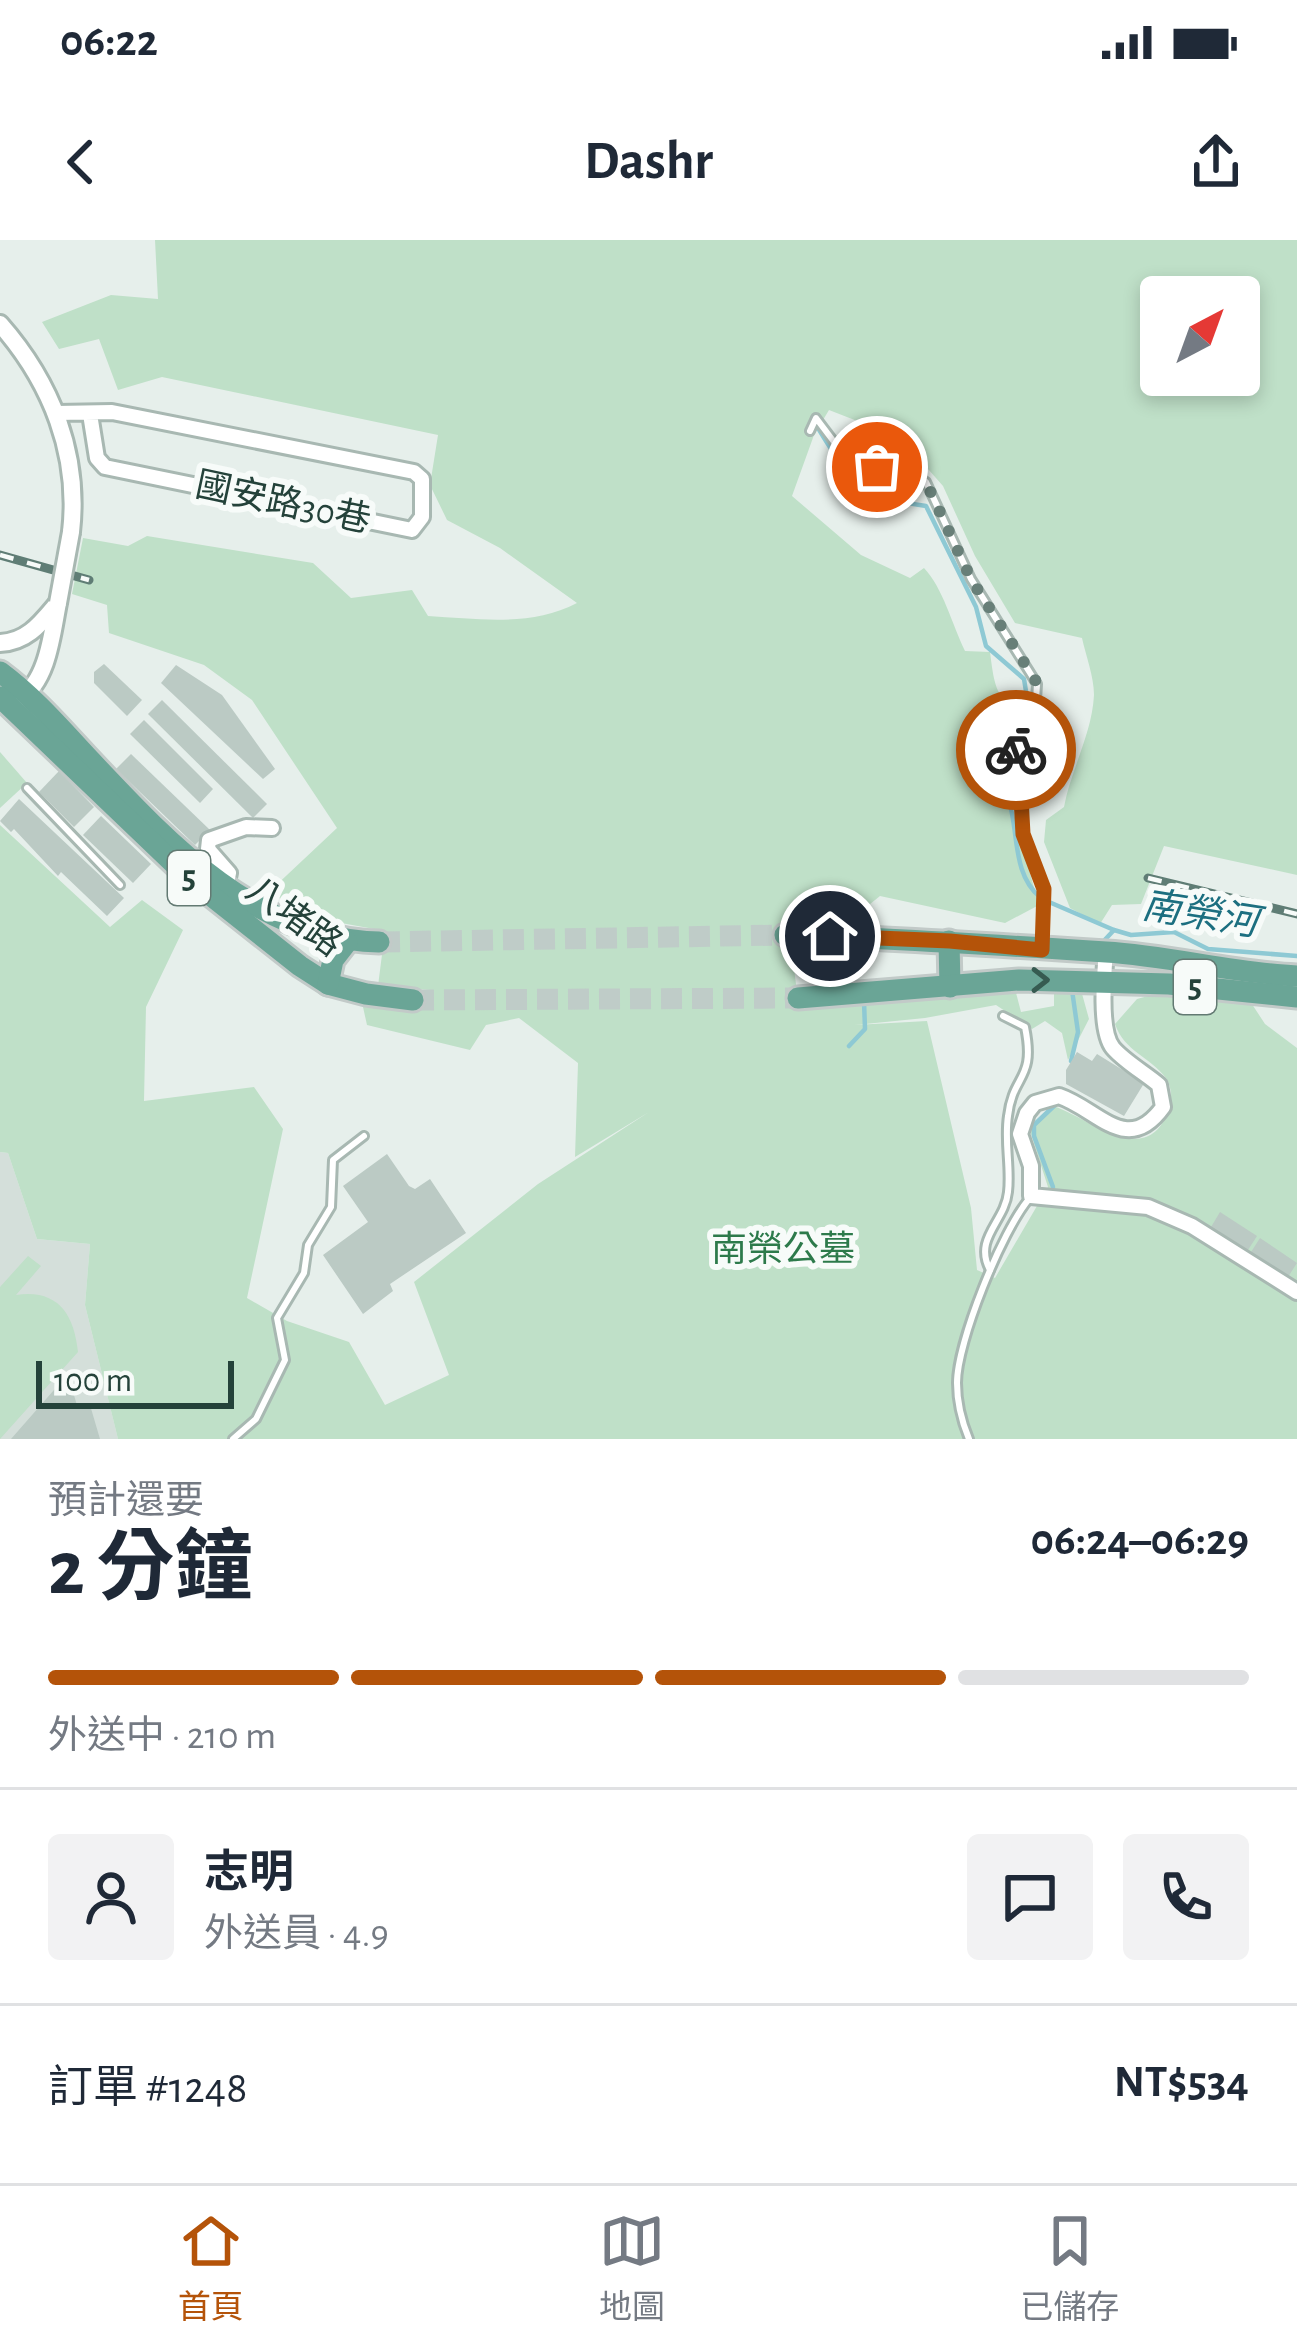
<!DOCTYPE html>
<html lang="zh-TW">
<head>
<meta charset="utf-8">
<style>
  :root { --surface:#fff; --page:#f2f2f3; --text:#1f2937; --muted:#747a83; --line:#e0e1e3; --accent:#b45309 }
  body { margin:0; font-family:"Alegreya Sans","Noto Sans TC",sans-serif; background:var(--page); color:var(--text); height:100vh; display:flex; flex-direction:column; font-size:45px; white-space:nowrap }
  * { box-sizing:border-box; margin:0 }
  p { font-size:39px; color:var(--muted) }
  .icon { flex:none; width:66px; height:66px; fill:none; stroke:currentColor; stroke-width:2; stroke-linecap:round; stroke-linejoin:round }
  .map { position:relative; height:1199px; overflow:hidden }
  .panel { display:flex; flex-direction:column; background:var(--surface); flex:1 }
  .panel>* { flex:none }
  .needle { width:78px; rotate:41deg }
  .controls { position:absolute; left:1140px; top:36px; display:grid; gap:24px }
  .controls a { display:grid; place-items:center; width:120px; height:120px; border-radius:12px; background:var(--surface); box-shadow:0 6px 18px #0003; font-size:60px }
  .scale { position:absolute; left:36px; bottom:30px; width:198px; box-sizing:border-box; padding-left:12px; border:6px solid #24423a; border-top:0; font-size:33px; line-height:42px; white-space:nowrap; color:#24423a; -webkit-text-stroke:9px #f7fbf9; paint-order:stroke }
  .pin { position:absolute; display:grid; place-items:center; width:102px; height:102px; color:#fff; margin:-51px; border:6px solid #fff; border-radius:50%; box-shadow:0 3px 12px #0007 }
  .courier { position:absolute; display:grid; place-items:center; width:120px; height:120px; margin:-60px; border:9px solid #b45309; border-radius:50%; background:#fff; color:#222; box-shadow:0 3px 15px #0007 }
  .headline em { font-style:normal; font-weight:700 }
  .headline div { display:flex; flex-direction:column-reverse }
  .headline { display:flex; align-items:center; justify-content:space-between; height:204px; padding:0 48px }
  h1 { font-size:78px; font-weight:700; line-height:90px }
  .bar { display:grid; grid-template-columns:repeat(4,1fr); gap:18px 12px; align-content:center; height:144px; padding:0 48px }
  .bar i { height:15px; border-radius:9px; background:var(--line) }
  .bar .current { background:var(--accent) }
  .bar p { grid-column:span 4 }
  .line { display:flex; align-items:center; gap:30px; padding:0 48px; border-top:3px solid var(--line) }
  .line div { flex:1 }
  .round { display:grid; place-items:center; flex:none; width:126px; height:126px; border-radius:12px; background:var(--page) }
  .status { display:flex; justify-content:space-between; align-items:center; height:84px; padding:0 60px; background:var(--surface); direction:ltr }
  .status svg { height:33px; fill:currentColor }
  header { display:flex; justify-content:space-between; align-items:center; height:156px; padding:0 48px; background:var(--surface); font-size:54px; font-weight:700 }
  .dock { display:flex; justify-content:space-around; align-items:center; height:168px; border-top:3px solid var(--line); background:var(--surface); font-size:33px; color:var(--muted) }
  .dock a { display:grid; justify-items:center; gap:6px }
  .dock .current { color:var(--accent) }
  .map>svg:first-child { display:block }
</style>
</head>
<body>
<div class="status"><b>06:22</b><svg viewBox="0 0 49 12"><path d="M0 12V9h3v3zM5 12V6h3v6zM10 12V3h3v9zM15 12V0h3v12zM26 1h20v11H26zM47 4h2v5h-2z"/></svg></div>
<header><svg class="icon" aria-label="back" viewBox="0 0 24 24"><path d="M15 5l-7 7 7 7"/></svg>Dashr<svg class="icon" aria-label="share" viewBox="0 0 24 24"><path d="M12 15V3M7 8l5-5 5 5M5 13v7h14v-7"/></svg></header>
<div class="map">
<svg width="1297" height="1199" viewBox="0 0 1297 1199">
  <rect width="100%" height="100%" fill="#e6efeb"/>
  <polygon fill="#d4dfda" points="0,912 8,913 37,999 90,1004 85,1065 118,1199 0,1199"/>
  <g fill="#bfe0c8" fill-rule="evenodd">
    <path d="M155 0H1297V635L1164 606 1141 664 1112 665 1100 684 1070 668 1044 602 1046 580 1064 567C1071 529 1092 494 1094 455 1094 437 1086 416 1082 398L1015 383 975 316 943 246 913 212 870 186 829 170 814 195 792 256 861 315 910 338 924 328C943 348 952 384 965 411L990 412C994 442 995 465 1028 474L996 514 1039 665 1005 683 880 656 849 681 788 679 799 769 1015 749 1021 772 1054 766V748L1081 750 1089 779 1068 820 1062 793 1045 781 1032 789 996 765 925 778 855 785 927 781 971 968 977 1030 995 1038 1048 947 1030 891 1053 866C1088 877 1144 929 1167 874 1172 863 1173 849 1166 838 1150 817 1124 811 1115 784L1137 759 1159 753 1248 758 1265 784 1297 808V1199H118L85 1065 90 1004 37 999 8 913 0 912V585L110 687 142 660 183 690 146 767 144 861 254 847 283 889 247 1058 287 1081 349 1102 385 1165 449 1135 414 1042 538 944 649 872 575 917 578 823 519 778 486 785 470 810 367 785 363 767 433 770 430 750 378 746 385 691 303 676 270 651 337 588 252 460 204 425 109 393 107 365 72 354 83 298 128 306 147 296 313 323 351 358 412 350 428 376C480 379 531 387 577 363L500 308 447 280 430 245 438 195 162 137 118 150 99 99 59 109 42 82 111 55 158 59ZM1161 57H1239V135H1161Z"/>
    <polygon points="0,512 27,543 0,568"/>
    <path d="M28 1016 41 1026 16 1055C57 1049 74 1073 78 1112L0 1199V1047Z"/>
  </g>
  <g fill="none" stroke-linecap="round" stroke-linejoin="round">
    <g stroke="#8ec9d4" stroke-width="4.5">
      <path d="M818 188C851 242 861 257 926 266L976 367 986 406 1024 439C1028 458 1028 478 1019 495 1012 506 1001 512 998 525 995 539 1006 548 1009 561 1019 593 1012 634 1040 657"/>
      <polyline points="1049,662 1114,690"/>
      <polyline points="1100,705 1114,690 1131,695 1174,692 1208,709 1297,716"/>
      <polyline points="849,806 865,789 864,761"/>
      <polyline points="1071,821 1078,792 1072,750"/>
      <polyline points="1053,947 1034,896 1034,885 1055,865"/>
    </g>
  </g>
  <g fill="#bbcac4">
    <polygon points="104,424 142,460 127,476 94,443 94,432"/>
    <polygon points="176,425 222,455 275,529 263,539 161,443"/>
    <polygon points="162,460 267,564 253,578 148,474"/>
    <polygon points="144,480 213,549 200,563 130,494"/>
    <polygon points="131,514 210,590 195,605 116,529"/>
    <polygon points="59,531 94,567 74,587 39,552"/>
    <polygon points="19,559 124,658 107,676 61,632 58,636 14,589 11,592 0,581"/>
    <polygon points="101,576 151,624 133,643 83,595"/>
    <polygon points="1077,812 1092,821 1097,814 1139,840 1143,845 1124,876 1066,844 1066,830"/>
    <polygon points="387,914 409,946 415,949 430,939 466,993 390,1044 393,1051 363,1074 323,1015 368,982 343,946"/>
    <polygon points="1220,972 1257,996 1248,1010 1211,987"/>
    <polygon points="1260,998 1297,1023 1288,1037 1251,1012"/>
    <polygon points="68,1134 78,1169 90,1165 100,1199 11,1199"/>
  </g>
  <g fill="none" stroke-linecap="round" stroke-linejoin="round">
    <g stroke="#bfccc8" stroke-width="21" stroke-dasharray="21 10" stroke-linecap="butt">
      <polyline points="379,702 785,695"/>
      <polyline points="413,760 798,758"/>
    </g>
    <defs>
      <g id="service">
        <polyline points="810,191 816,178 853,227 902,226 926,242 971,339 1037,444 1034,491 1008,518 1007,528 1021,558 1023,594 1044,649 1043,701"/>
        <polyline points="27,548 120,645"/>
        <path d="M990 1030C973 998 1005 982 1008 952 1011 927 1004 902 1008 876 1013 833 1036 841 1025 787L1003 776"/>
        <polyline points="233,1199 256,1179 285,1120 277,1078 304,1033 308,1005 331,967 333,920 364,896"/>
        <path d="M969 1199C962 1182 957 1162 957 1143 957 1102 1002 991 1029 959"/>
      </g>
      <g id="minor">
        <polyline points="57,173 112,172 414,232 422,239 422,277 412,290 105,227 97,218 90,174"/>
        <polyline points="226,647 229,633 208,609 209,600 246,587 272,588"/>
        <path d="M1106 712C1104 734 1099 791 1113 808 1125 822 1145 833 1159 845L1163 867C1127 917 1098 869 1059 856L1035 863 1027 873 1020 894 1031 926V956L1148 967 1192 986 1297 1052"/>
      </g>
      <g id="tertiary">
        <path d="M0 84C51 142 80 214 71 292"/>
        <path d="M0 403C27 402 41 383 57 364"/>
        <path d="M20 458C48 441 52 393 58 363"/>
      </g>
      <g id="primary">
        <path d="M0 432C35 458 62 490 92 522 170 605 258 699 379 702"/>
        <polyline points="0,457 190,639 300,726 328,744 366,754 413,760"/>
        <path d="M785 695C892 698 999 705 1106 712 1171 716 1232 733 1297 736"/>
        <polyline points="949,701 950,747"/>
        <polyline points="328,744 333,720 347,702"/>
        <polyline points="798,758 1019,740 1169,744 1297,757"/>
      </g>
    </defs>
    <use href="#service" stroke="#a8b8b2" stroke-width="12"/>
    <use href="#minor" stroke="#a8b8b2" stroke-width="20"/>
    <use href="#tertiary" stroke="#a8b8b2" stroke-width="22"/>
    <use href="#primary" stroke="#c2cac8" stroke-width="27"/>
    <use href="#service" stroke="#fff" stroke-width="6"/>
    <use href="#minor" stroke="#fff" stroke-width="14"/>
    <use href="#tertiary" stroke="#fff" stroke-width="16"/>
    <use href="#primary" stroke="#6aa596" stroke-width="21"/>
    <defs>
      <g id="rail">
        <polyline points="0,315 89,340"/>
        <polyline points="1148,638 1297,674"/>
      </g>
    </defs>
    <use href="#rail" stroke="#5f7d75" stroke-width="9"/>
    <use href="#rail" stroke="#f7fbf9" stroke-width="4.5" stroke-dasharray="14" stroke-linecap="butt"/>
    <defs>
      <polyline id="tertiary-bridge" points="58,363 71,292"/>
    </defs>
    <use href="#tertiary-bridge" stroke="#a8b8b2" stroke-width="22" stroke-linecap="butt"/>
    <use href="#tertiary-bridge" stroke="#fff" stroke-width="16"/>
  </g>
  <defs><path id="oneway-chevron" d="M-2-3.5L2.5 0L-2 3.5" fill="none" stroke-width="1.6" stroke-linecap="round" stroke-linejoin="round" transform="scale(3)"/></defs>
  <use stroke="#365b51" href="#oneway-chevron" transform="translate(1040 740)"/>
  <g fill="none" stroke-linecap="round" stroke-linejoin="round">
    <polyline stroke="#687f78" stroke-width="12" stroke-dasharray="0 21.6" points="877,227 902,226 926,242 971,339 1037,443 1034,491 1016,510"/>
    <polyline stroke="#b45309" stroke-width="15" points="830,696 950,701 1042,710 1044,649 1023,594 1021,558 1007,527 1008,518 1016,510"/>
  </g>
  <g text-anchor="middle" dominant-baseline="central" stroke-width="12" stroke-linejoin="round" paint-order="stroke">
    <g fill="#f7fbf9" stroke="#637a73" stroke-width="3">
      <rect x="168" y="611" width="42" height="54" rx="9"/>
      <rect x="1174" y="720" width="42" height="54" rx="9"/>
    </g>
    <g font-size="33" font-weight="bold" fill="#24423a">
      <text x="189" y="638">5</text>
      <text x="1195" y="747">5</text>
    </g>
    <g font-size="36" fill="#24423a" stroke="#f7fbf9">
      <text transform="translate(283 263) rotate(12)">國安路30巷</text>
      <text transform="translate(294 677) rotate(36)">八堵路</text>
    </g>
    <g font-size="36" fill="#2d7a4b" stroke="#f7fbf9">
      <text x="783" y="1010">南榮公墓</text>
    </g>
    <g font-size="39" font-style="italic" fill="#1c6f80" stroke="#f7fbf9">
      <text transform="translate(1200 675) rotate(9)">南榮河</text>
    </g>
  </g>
</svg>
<div class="controls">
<a><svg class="needle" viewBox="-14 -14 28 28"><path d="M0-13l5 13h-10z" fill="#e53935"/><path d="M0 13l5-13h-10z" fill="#747a83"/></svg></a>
</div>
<div class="scale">100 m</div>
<div class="pin" style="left:877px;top:227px;background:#ea580c"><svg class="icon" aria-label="bag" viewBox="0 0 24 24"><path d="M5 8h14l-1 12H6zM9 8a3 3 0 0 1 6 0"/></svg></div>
<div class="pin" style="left:830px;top:696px;background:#1f2937"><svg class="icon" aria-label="home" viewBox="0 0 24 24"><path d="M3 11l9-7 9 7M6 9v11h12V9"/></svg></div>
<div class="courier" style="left:1016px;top:510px"><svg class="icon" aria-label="bike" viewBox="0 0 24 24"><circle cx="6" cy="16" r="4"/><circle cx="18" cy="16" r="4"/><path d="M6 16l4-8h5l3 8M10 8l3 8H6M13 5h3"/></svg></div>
</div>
<section class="panel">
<div class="headline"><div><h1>2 分鐘</h1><p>預計還要</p></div><em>06:24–06:29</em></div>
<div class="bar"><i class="current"></i><i class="current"></i><i class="current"></i><i></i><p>外送中 · 210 m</p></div>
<div class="line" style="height:216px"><a class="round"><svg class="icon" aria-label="person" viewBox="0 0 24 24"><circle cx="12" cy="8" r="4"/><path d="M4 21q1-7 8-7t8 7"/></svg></a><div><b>志明</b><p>外送員 · 4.9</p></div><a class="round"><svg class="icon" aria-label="chat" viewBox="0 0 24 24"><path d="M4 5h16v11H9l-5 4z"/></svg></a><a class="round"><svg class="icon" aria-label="phone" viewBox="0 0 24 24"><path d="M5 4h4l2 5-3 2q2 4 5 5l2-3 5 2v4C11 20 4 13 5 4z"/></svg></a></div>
<div class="line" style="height:156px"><div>訂單 #1248</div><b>NT$534</b></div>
</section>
<nav class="dock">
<a class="current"><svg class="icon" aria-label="home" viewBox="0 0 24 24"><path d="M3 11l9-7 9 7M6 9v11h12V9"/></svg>首頁</a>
<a><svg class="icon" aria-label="map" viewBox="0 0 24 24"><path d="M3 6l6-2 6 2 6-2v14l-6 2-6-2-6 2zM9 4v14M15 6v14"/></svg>地圖</a>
<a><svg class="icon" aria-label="saved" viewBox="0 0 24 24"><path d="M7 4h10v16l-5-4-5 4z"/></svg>已儲存</a>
</nav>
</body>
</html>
